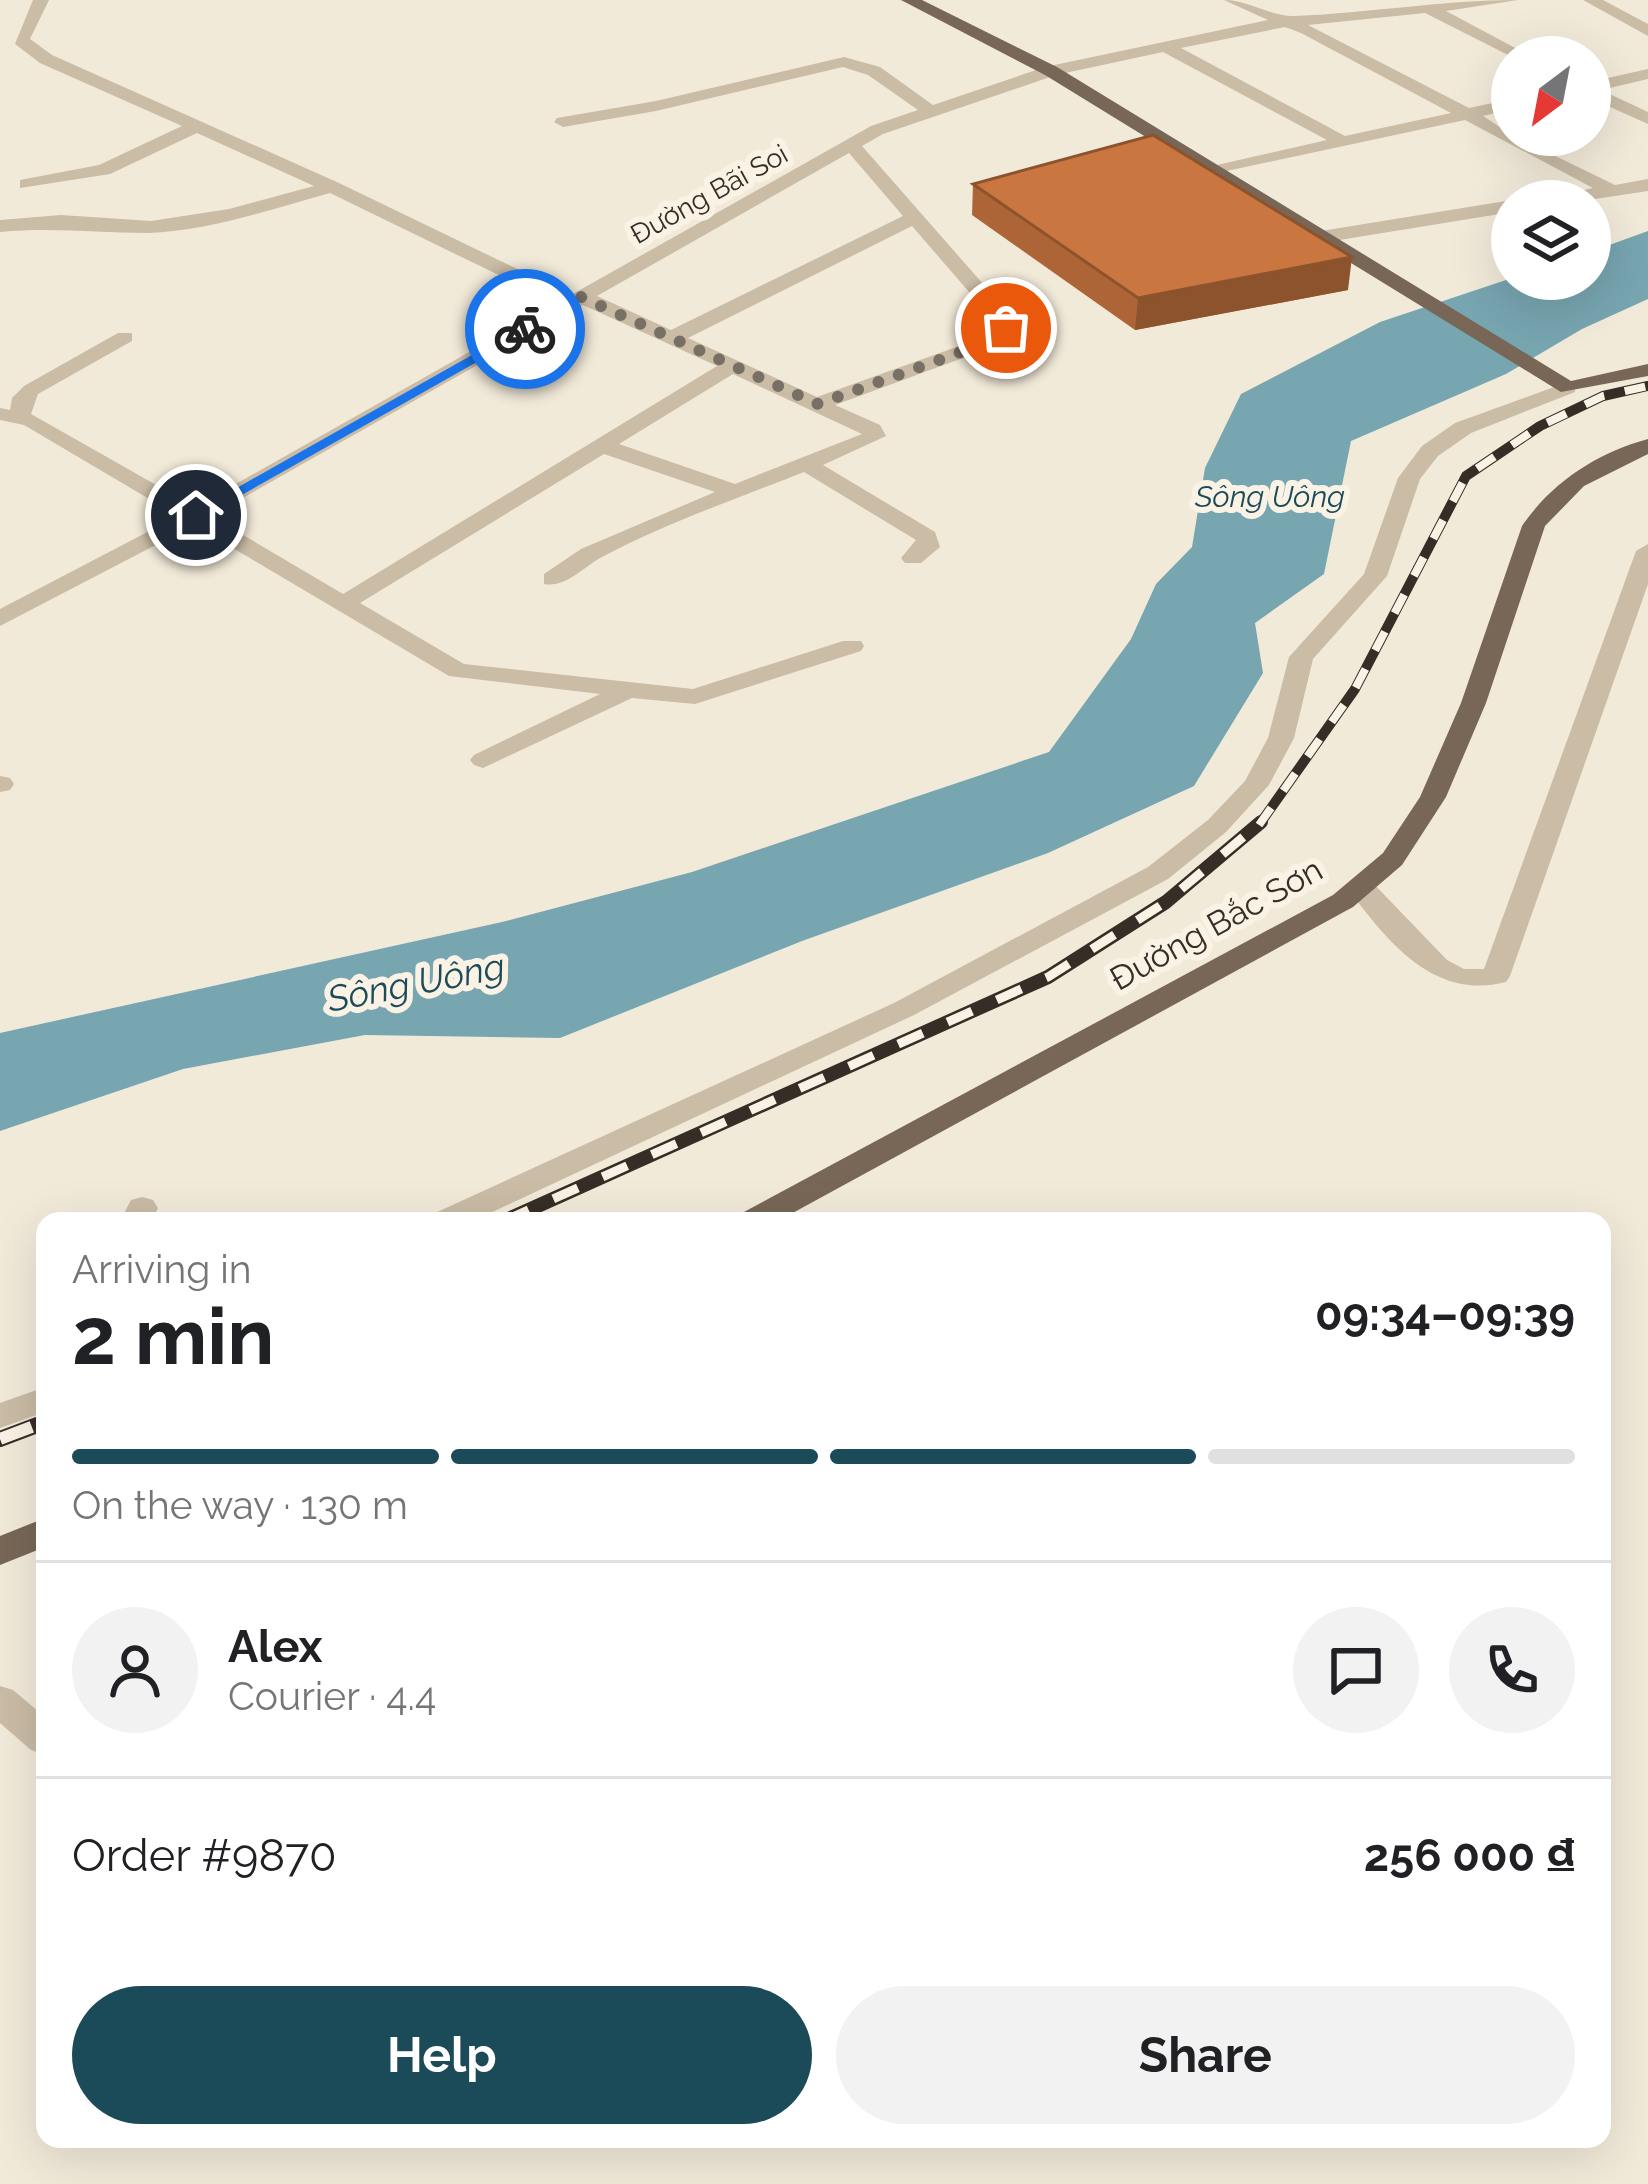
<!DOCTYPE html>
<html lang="en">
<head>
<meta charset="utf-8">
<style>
  :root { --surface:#fff; --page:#f2f2f2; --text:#202124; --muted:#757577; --line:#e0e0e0; --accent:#1b4b58 }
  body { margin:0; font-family:Raleway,sans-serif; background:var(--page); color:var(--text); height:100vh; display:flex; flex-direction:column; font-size:45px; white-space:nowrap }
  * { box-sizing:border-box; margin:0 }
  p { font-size:39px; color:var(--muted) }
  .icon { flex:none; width:66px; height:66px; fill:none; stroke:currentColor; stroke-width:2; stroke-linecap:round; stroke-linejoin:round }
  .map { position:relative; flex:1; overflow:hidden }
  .sheet { position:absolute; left:36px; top:1212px; width:1575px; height:936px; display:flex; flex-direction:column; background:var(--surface); border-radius:24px; box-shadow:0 12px 48px #0002 }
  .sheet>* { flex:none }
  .needle { width:78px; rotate:212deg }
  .buttons { position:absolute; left:1491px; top:36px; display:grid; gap:24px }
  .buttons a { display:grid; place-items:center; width:120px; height:120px; border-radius:50%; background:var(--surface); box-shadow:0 12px 48px #0002; font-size:60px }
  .pin { position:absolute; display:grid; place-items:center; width:102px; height:102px; color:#fff; margin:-51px; border:6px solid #fff; border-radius:50%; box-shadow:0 3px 12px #0007 }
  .courier { position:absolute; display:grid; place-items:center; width:120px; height:120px; margin:-60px; border:9px solid #1a73e8; border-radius:50%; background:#fff; color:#222; box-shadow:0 3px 15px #0007 }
  .overview em { font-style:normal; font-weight:700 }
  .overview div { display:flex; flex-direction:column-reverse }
  .overview { display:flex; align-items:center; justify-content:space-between; height:204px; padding:0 36px }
  h1 { font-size:78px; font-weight:700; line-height:90px }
  .bar { display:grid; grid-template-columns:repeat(4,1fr); gap:18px 12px; align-content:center; height:144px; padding:0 36px }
  .bar i { height:15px; border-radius:9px; background:var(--line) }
  .bar .active { background:var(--accent) }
  .bar p { grid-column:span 4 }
  .line { display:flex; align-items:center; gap:30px; padding:0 36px; border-top:3px solid var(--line) }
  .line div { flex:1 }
  .round { display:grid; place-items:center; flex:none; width:126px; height:126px; border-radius:63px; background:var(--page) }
  .button { display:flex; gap:24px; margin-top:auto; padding:24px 36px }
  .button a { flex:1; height:138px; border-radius:72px; background:var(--accent); color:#fff; font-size:48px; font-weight:700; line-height:138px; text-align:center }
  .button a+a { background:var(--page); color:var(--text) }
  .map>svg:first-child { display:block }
</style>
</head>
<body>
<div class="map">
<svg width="1648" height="2184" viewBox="0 0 1648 2184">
  <rect width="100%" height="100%" fill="#f2ead9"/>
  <polygon fill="#77a5b0" points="1648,231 1648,299 1582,329 1506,374 1351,441 1324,574 1255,623 1263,673 1194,786 1048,853 802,941 560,1038 365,1035 183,1069 0,1131 0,1033 502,922 692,872 1049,752 1131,639 1156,584 1192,547 1205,468 1241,394 1380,322 1512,278 1590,279 1590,252"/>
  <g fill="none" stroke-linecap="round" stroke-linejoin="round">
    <g fill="#cabca5" fill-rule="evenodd">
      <path d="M33 0H49L30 39 52 55 339 183 571 295 871 126 918 110 868 75 843 67 656 111 563 127 554 122 557 118 656 101 844 57 880 67 933 105 1045 67 1268 20 1224 0C1249 0 1271 17 1295 16 1370 13 1443 0 1518 0L1446 11 1532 57H1512L1425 13 1308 25 1469 108 1512 99V109L1483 116 1512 135 1615 185 1648 179V191L1582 201H1537L1593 188 1465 120 1208 175V167L1327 140 1163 52 1056 75 883 134 862 146 1012 317 1016 328 1001 344 835 405 880 425 886 436 823 465 935 532 940 547 921 563H905L901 558 916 540 804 472C736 499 666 523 602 557 583 567 566 588 544 584V574L581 549 715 492 604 454 360 603 464 664 693 689 843 641H861L864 646 861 651 695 704 632 698 483 768 474 765 470 760 474 755 600 694 449 676 194 525 0 626V609L178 516 24 425 0 420V408L10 410 12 398 24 386 118 333H132V341L38 394 31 414 195 507 556 303 330 193C272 209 209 231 148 233 97 233 53 227 0 232V220L61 215 151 221 229 209 314 186 197 133 110 174 20 188V180L99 165 182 126 40 63 15 44ZM1285 27 1301 33 1451 113 1345 136 1181 48ZM849 153 903 216 671 330 597 296ZM912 226 995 322 987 336 817 397 688 338ZM583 305 717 366 343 594 211 516ZM733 374 862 434 735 484 619 444Z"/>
      <polygon points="1583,0 1603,0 1648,24 1648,36"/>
      <polygon points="1648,69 1648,79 1601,90 1648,112 1648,124 1590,98 1590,82"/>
      <polygon points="1512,200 1512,212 1321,243 1311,237 1321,231"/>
      <polygon points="1568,382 1575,384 1575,392 1471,433 1438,456 1420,479 1387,576 1313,659 1294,738 1269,785 1226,832 1168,879 914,1015 473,1221 430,1221 435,1213 894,1003 1148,867 1208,820 1245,781 1268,738 1289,657 1364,574 1398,478 1422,446 1455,423"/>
      <path d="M1648 544V584L1510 976 1506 982C1433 1001 1386 940 1346 886L1360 878 1370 880 1447 960 1464 969H1484L1636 551Z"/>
      <polygon points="0,776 10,778 14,784 10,790 0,792"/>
      <polygon points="142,1197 153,1200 158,1208 152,1221 120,1221 131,1200"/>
      <polygon points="45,1387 45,1412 0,1428 0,1403"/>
      <polygon points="0,1686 13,1690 45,1717 45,1755 31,1750 0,1723"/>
    </g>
    <g fill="#786757" fill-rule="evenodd">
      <polygon points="901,0 922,0 1057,67 1571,381 1648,364 1648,376 1561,392 1045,75"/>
      <path d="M1648 439V454L1584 486 1545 526 1486 703 1446 797 1402 865 1353 907 778 1221H737L742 1213 1333 895 1383 853 1420 797 1461 703 1522 526C1552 482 1597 453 1648 439Z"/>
      <polygon points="45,1518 45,1547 0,1565 0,1536"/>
    </g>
    <defs>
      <polyline id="rail-far2" points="1259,825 1355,689 1466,476 1540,426 1603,396 1648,386"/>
      <polyline id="rail-far1" points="504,1221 1048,977 1166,902 1261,822"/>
      <polyline id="rail" points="0,1439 45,1422"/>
    </defs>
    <use href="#rail-far2" stroke="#362e26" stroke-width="10"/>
    <use href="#rail-far1" stroke="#362e26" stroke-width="14"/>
    <use href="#rail" stroke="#362e26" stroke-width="16"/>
    <use href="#rail-far2" stroke="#faf3e5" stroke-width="8" stroke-dasharray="21" stroke-linecap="butt"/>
    <use href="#rail-far1" stroke="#faf3e5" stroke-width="9" stroke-dasharray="27" stroke-linecap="butt"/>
    <use href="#rail" stroke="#faf3e5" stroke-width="12" stroke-dasharray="34" stroke-linecap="butt"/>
  </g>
  <polygon fill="#ad6537" points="973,184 1348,290 1135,330 972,215"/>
  <polygon fill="#8d532d" points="1352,257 1348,290 1135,330 1138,298"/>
  <polygon fill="#c97640" stroke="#8d532d" stroke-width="3" points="1153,135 1352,257 1138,298 973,184"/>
  <polygon fill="#1a73e8" points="525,325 530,332 201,518 189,515"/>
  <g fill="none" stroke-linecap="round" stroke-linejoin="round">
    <polyline stroke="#787065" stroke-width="12" stroke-dasharray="0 21.6" points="525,329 581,297 818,404 994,340 1006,328"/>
  </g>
  <g text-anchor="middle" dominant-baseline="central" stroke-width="12" stroke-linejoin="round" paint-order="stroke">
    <g font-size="27" fill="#362e26" stroke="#faf3e5">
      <text transform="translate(709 194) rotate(-29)">Đường Bãi Soi</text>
    </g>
    <g font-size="30" font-style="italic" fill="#1b4b58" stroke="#faf3e5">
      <text x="1270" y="496">Sông Uông</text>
    </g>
    <g font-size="33" fill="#362e26" stroke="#faf3e5">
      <text transform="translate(1216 924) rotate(-29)">Đường Bắc Sơn</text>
    </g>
    <g font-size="36" font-style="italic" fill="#1b4b58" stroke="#faf3e5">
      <text transform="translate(416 982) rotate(-11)">Sông Uông</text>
    </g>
  </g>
</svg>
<div class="buttons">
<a><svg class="needle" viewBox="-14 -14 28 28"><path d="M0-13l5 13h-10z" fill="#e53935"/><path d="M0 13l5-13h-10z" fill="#757577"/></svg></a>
<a><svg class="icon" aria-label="layers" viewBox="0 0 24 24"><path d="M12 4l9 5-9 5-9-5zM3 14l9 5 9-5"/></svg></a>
</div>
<div class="pin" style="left:1006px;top:328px;background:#ea580c"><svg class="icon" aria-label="bag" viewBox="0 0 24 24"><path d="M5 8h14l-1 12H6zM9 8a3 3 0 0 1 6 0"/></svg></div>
<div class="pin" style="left:196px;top:515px;background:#1f2937"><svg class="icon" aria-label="home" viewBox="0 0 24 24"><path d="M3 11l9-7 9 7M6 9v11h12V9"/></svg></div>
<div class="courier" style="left:525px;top:329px"><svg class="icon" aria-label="bike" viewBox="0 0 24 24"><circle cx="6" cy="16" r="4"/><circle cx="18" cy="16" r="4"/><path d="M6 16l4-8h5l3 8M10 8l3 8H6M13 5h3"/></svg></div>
<section class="sheet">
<div class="overview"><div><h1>2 min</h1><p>Arriving in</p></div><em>09:34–09:39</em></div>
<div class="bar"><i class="active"></i><i class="active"></i><i class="active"></i><i></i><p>On the way · 130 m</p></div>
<div class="line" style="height:216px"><a class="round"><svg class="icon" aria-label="person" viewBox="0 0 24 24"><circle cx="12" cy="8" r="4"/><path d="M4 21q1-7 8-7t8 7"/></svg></a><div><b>Alex</b><p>Courier · 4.4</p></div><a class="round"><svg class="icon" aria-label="chat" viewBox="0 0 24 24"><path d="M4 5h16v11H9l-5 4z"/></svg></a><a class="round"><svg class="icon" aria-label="phone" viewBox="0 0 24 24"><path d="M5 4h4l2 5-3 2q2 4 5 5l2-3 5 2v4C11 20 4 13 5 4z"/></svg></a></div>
<div class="line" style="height:156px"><div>Order #9870</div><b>256 000 ₫</b></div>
<div class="button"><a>Help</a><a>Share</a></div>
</section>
</div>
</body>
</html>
